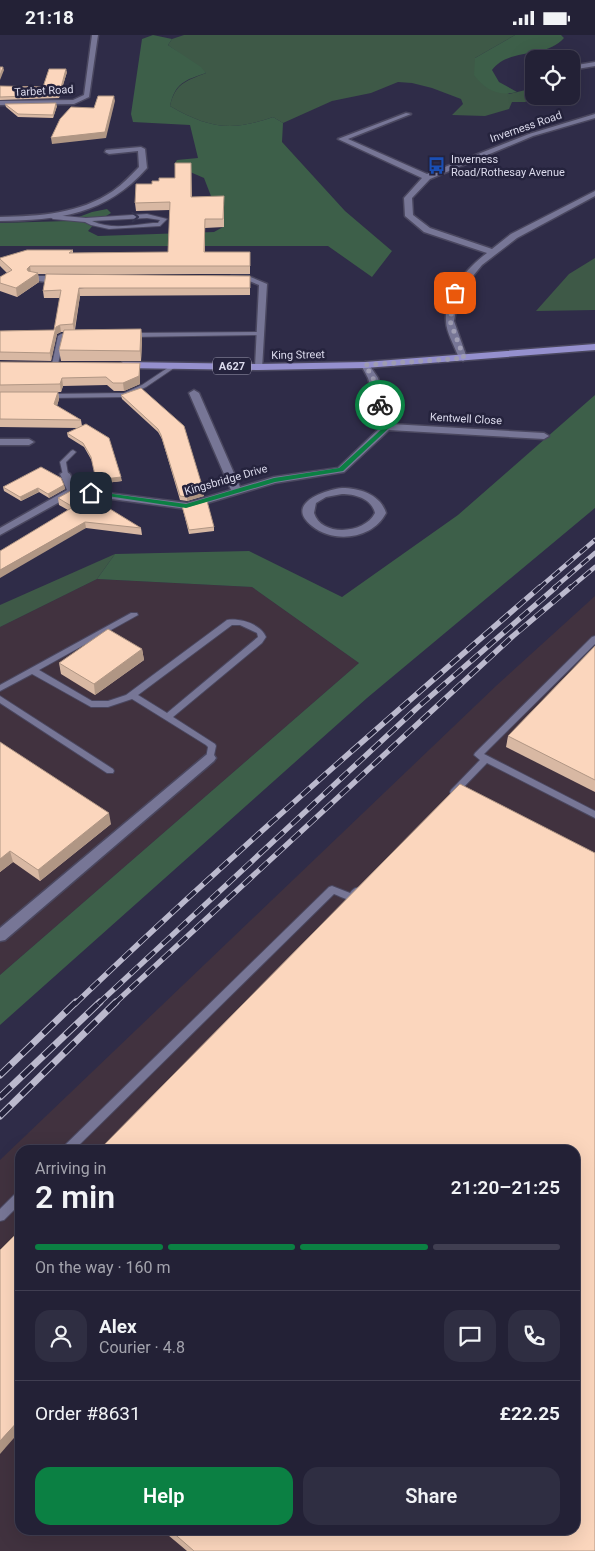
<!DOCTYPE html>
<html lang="en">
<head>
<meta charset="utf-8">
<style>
  :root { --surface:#232136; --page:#2f2e42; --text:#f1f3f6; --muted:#a3a3ad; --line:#403e51; --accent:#0b8043 }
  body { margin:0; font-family:Roboto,sans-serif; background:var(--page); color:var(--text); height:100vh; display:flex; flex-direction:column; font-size:19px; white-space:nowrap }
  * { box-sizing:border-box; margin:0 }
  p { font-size:16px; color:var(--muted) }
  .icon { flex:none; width:28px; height:28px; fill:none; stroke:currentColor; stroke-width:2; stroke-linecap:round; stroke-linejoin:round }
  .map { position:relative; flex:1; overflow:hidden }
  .drawer { position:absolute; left:15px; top:1110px; width:565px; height:390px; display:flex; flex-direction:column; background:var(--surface); border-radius:15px; box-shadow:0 5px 20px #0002,0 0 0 1px var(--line) }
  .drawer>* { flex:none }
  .fabs { position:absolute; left:525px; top:15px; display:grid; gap:10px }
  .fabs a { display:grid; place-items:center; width:55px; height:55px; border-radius:10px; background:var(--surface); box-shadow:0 5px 20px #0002,0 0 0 1px var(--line); font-size:25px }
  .pin { position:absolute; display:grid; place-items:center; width:42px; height:42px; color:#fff; margin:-21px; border-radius:10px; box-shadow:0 2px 8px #0006 }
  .courier { position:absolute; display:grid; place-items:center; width:50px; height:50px; margin:-25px; border:4px solid #0b8043; border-radius:50%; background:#fff; color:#222; box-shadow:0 1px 6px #0007 }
  .headline em { font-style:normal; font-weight:600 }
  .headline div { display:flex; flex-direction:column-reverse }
  .headline { display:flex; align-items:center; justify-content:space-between; height:85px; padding:0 20px }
  h1 { font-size:32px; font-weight:600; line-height:38px }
  .bar { display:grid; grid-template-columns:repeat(4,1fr); gap:8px 5px; align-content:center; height:60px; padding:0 20px }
  .bar i { height:6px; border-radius:4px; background:var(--line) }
  .bar .on { background:var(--accent) }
  .bar p { grid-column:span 4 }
  .line { display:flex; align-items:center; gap:12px; padding:0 20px; border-top:1px solid var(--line) }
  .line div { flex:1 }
  .round { display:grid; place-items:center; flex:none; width:52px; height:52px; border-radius:15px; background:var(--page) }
  .action { display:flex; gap:10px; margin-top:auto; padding:10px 20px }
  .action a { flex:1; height:58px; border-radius:15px; background:var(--accent); color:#fff; font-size:20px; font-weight:600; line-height:58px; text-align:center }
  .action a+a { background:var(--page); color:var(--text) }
  .status { display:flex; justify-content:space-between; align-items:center; height:35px; padding:0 25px; background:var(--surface); direction:ltr }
  .status svg { height:14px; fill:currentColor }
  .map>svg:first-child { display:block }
</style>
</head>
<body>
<div class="status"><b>21:18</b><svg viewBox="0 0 49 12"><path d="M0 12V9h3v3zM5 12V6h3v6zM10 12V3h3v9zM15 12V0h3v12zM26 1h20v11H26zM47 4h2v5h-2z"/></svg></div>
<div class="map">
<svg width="595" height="1516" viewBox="0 0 595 1516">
  <rect width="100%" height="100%" fill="#2f2c48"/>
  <g fill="#41323f" fill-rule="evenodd">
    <polygon points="97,544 252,552 359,628 0,940 0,592"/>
    <path d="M595 561V1516H0V1125L497 650ZM20 1115H575V1495H20Z"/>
  </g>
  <g fill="#3e5947">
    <path d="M184 0H515L475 23 509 59 534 53V61H541L525 67H512L509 74 485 81 452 80 463 69 461 64 432 53 412 48 398 47 371 58 332 66 283 88 273 82C231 97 208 93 170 71 175 49 185 46 206 38L168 10 172 4Z"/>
    <polygon points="595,223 595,275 536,276 569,239"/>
    <polygon points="115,519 97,544 0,592 0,570"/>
  </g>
  <g fill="#3d5f49">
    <path d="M153 0 172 4 168 10 201 32 206 38C185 45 175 48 170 71 208 93 231 97 273 82L283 88 282 107 345 176 392 216 372 242 328 211H0V188L68 186 92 177 107 174 111 178 96 187 88 196 98 201 214 197 223 192 204 143 174 130 177 125 198 123 190 90 133 87 131 79 142 4Z"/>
    <path d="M515 0H561L564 3C546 24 509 12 492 35L499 47 517 57C499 62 485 55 474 40L475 23Z"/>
    <polygon points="595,360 595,473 367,663 0,990 0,940 359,628 252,552 97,544 115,519 249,516 342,562 458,480"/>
  </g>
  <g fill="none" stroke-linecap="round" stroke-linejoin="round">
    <defs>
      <g id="service">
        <path d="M147 179 167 184 160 191 109 194 91 190 85 187 53 184 50 182 53 180 86 183ZM147 183 160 185 158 188H153C133 190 111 195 92 186Z"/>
        <polygon points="261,297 264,299 263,300 131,302 128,300 131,298"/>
        <polygon points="61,299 73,299 76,301 73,303 64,303 58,329 55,331 52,329 58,301"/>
        <polygon points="175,328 177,329 177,331 146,352 125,362 48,363 45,361 48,359 124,358 142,350"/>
        <polygon points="73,415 76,417 66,427 68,439 65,441 63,440 60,427 71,416"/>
        <path d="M131 578H137L138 580 39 635 92 666H108L126 660 227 585C240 583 261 589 266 602L262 608 173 682 215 709 216 711 213 725H207L206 723 208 712 206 710 132 664 108 672H91L32 639 0 656V650ZM232 590H240L257 598 258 602 167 678 138 660Z"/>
        <polygon points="595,601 595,609 484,719 595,776 595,783 487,728 457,759 451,759 450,757 451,755 480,725 474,720 475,718 592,602"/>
        <polygon points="0,661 113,734 114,736 113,738 107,738 0,668"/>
        <path d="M332 851 350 858C353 854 355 852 360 853L362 856C352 870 347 864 334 859L74 1115H62L63 1112 329 852Z"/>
        <polygon points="20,1157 20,1169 4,1185 0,1186 0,1174 16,1158"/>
      </g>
      <g id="minor">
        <polygon points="92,0 98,0 89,62 74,69 0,70 0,66 73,65 84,60"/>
        <polygon points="595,27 595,31 571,35 571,31"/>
        <path d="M406 78 411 79 348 104 427 139 529 99 595 79V83L533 101 430 144 412 163 413 180 430 193 492 214 511 199 595 156V161L517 203 482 230 459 258 454 286 467 323 463 326 459 323C455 312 446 297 446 286 444 258 467 233 487 218L424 197 405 181 404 163 422 143 338 104Z"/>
        <path d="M141 112 145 114 147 133C106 180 58 185 0 186V182C40 181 79 179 113 156 123 149 131 140 139 132L138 116 109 119 105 117 106 115Z"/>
        <path d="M31 241H61L65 243C58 248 37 248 30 243Z"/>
        <polygon points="231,241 248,241 267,249 262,334 256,334 255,332 259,250 247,245 231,245"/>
        <polygon points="365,327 368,328 378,343 391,389 544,398 549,401 544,404 389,395 344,437 275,448 187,474 74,459 0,500 0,493 67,455 60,439 65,436 70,439 76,454 187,468 231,455 189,358 194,355 199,358 240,452 274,442 338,433 382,391 368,343 361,330"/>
        <polygon points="0,404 29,404 34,407 29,410 0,410"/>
        <path d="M342 453C360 453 381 460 386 478 373 504 334 509 312 491 284 469 324 455 342 453ZM342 459C355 459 372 464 375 478 365 499 321 502 314 478L316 468 326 462Z"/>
        <polygon points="210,719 214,720 216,723 214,726 5,905 0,906 0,893 206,720"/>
      </g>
      <polygon id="primary" points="595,309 595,315 365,333 259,335 123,333 119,330 123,327 259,329 365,327"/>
    </defs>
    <use href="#service" stroke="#4a475f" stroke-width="2"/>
    <use href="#minor" stroke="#4a475f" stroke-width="3"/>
    <use href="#primary" stroke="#4a475f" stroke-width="3"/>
    <use href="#service" fill="#777696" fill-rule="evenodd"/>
    <use href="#minor" fill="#777696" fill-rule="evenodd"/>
    <use href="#primary" fill="#9590ce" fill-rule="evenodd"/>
    <defs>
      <g id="rail-far2">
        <polyline points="539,553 595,505"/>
        <polyline points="554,553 595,518"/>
        <polyline points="570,553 595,532"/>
      </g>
      <g id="rail-far1">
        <path d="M75 969C225 825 383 688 540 552"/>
        <polyline points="98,969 417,673 556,552"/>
        <polyline points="114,969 513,601 571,552"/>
      </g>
      <g id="rail">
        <polyline points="0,1040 76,967"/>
        <polyline points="0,1062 100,967"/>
        <polyline points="0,1081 116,967"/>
      </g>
    </defs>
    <use href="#rail-far2" stroke="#bbb9cd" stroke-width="4.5"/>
    <use href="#rail-far1" stroke="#bbb9cd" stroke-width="5.5"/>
    <use href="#rail" stroke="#bbb9cd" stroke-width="7"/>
    <use href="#rail-far2" stroke="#25233d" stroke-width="3" stroke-dasharray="9" stroke-linecap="butt"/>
    <use href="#rail-far1" stroke="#25233d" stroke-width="4" stroke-dasharray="11" stroke-linecap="butt"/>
    <use href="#rail" stroke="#25233d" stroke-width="5" stroke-dasharray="15" stroke-linecap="butt"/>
  </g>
  <g fill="#d8b8a3">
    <polygon points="67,37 59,63 0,65 0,51 43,52"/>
    <polygon points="5,69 57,71 53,83 18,82 6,72"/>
    <polygon points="191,128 192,162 224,169 224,192 205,193 205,217 250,217 250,239 38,239 39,247 17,262 0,256 0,242 7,238 0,231 0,223 73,215 73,218 168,217 170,175 136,176 135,168 152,149 159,146 175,143"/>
    <polygon points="250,241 250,260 80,261 75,295 141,294 142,304 141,326 61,326 59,315 64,297 61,297 57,299 51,326 0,325 0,296 54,295 60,263 44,263 43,256"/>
    <polygon points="0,327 140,336 140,349 124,356 114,356 107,350 63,351 61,357 58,357 59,364 57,371 81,385 82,391 122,446 97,449 92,426 84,412 68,402 67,398 78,393 0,392"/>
    <polygon points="141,353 204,457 204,461 187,466 180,465 162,404 158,397 122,364 121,360"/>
    <polygon points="64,450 65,454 49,463 39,457 21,466 4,456 3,452"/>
    <polygon points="58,463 141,493 142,500 86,493 11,510 68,475 59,470"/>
    <polygon points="182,471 214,492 214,496 189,499"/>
    <polygon points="595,611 595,757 506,712 508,701"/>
    <polygon points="142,614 144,625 95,660 61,639 59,628"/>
    <polygon points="0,707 111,789 40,846 13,827 0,837"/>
    <polygon points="162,1495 575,1495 595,1516 187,1516"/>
  </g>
  <g fill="#b09684">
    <polygon points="3,32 4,35 0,45 0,41"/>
    <polygon points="66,34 67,37 59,63 59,60"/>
    <polygon points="114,61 115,66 106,103 52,109 51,103"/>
    <polygon points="56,68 57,71 53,83 53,80"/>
    <polygon points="30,231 31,239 28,242 27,234"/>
    <polygon points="38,238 39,247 17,262 16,253"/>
    <polygon points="79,253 80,261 74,297 73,289"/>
    <polygon points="60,290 61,297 57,299 51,326 50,318 56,292"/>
    <polygon points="141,294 142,304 141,326 140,316"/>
    <polygon points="140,328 140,349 124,356 123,348"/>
    <polygon points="62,343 63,351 61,357 60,349"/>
    <polygon points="58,357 59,364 55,377 54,369"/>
    <polygon points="121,442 122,446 97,449 96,445"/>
    <polygon points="64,450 65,454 49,463 48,459"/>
    <polygon points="38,453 39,457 21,466 20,462"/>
    <polygon points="204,457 204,461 187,466 187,462"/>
    <polygon points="85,487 86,493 0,543 0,535"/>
    <polygon points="142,614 144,625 95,660 94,649"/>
    <polygon points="109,778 111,789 40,846 38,835"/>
    <polygon points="10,816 13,827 0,837 0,824"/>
    <polygon points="20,1384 20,1396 0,1419 0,1406"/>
  </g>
  <g fill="#fbd6bd" stroke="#b09684">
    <polygon points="0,32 3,32 0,41"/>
    <polygon points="49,34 66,34 59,60 0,62 0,51 43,52"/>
    <polygon points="98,61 114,61 105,97 51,103 60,84 71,72 94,73"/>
    <polygon points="56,68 53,80 18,79 5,69"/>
    <polygon points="175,128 191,128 191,162 224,161 223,184 205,184 204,217 250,217 250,231 30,231 27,234 28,236 38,238 16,253 0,248 0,242 12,235 0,224 0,223 27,215 73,215 69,218 168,217 170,167 135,168 136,149 152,149 152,146 159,146 159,143 175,143"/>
    <polygon points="46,239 250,241 250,253 79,253 73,289 60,290 56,292 50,318 0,317 0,296 54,295 61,255 43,256"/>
    <polygon points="141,294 140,316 59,315 64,295"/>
    <polygon points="0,327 140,328 139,341 123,348 113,348 106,342 62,343 60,349 0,350"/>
    <polygon points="141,353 184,391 204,457 187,462 180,461 161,400 158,394 121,360"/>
    <polygon points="0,357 58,357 54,369 81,385 0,384"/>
    <polygon points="86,389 109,403 121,442 96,445 91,422 83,408 67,398"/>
    <polygon points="41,432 61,443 64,450 48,459 38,453 20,462 3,452"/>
    <polygon points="74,454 79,455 141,493 85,487 0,535 0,516 73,472 58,463"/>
    <polygon points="207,466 214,492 189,495 182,471 187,472"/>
    <polygon points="108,594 142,614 94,649 59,628"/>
    <polygon points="595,611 595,745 508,701"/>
    <polygon points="0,707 109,778 38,835 10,816 0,824"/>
    <polygon points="460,749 595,818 595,1516 194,1516 170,1495 575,1495 575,1115 99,1115"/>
    <polygon points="20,1195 20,1384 0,1406 0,1215"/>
  </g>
  <defs><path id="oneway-chevron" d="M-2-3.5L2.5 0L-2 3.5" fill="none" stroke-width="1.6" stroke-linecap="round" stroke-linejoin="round" transform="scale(1.25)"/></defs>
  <use stroke="#35344f" href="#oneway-chevron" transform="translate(135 182) rotate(-2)"/>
  <polygon fill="#0b8043" points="380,368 384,370 390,392 343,436 275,447 186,473 88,458 91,456 186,469 274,443 339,433 384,392 377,370"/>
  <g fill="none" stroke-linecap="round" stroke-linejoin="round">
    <polyline stroke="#9f9db3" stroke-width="5" stroke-dasharray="0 9" points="380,370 373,343 365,330 464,323 450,286 455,258"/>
  </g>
  <defs>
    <symbol id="bus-bare" viewBox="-9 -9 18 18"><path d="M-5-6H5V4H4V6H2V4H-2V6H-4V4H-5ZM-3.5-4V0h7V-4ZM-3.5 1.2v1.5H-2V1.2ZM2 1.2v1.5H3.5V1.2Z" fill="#1a4fb4" stroke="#25233d" stroke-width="2.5" paint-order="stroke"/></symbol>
  </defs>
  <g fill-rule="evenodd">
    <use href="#bus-bare" x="424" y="118" width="25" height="25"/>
  </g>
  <g text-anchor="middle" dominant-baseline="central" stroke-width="5" stroke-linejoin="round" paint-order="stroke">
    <g font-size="11" fill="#dbdaec" stroke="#25233d">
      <text transform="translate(44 56) rotate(-3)">Tarbet Road</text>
      <text transform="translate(526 92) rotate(-19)">Inverness Road</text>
      <text transform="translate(298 320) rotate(-1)">King Street</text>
      <text transform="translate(466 384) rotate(3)">Kentwell Close</text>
      <text transform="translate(226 445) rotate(-16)">Kingsbridge Drive</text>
    </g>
    <g font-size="11" fill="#dbdaec" stroke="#25233d" text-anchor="start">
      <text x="451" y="124">Inverness<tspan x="451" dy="13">Road/Rothesay Avenue</tspan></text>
    </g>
    <rect fill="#25233d" stroke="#a4a3b8" stroke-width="1" x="213" y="322.5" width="38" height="17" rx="4"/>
    <g font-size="11" font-weight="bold" fill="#dbdaec">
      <text x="232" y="331">A627</text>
    </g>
  </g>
</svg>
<div class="fabs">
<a><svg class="icon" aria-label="locate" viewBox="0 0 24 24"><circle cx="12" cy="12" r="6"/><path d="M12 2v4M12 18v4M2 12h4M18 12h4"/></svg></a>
</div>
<div class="pin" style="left:455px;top:258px;background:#ea580c"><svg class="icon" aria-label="bag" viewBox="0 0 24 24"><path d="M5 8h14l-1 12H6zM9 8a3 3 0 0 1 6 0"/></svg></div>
<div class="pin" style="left:91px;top:458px;background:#1f2937"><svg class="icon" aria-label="home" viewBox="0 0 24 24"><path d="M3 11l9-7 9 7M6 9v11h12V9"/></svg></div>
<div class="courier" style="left:380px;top:370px"><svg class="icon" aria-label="bike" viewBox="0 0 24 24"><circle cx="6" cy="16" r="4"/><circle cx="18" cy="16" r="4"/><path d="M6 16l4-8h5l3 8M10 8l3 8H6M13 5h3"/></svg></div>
<section class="drawer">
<div class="headline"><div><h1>2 min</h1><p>Arriving in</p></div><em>21:20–21:25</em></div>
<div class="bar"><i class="on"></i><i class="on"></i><i class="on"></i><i></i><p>On the way · 160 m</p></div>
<div class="line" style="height:90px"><a class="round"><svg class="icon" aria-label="person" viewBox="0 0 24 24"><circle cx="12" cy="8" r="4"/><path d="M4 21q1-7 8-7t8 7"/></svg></a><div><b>Alex</b><p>Courier · 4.8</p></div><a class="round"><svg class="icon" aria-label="chat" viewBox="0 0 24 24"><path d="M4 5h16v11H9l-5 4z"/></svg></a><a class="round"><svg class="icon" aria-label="phone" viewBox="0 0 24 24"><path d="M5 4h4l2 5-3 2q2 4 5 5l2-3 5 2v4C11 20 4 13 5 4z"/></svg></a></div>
<div class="line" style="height:65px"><div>Order #8631</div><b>£22.25</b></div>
<div class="action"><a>Help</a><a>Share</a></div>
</section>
</div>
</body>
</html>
